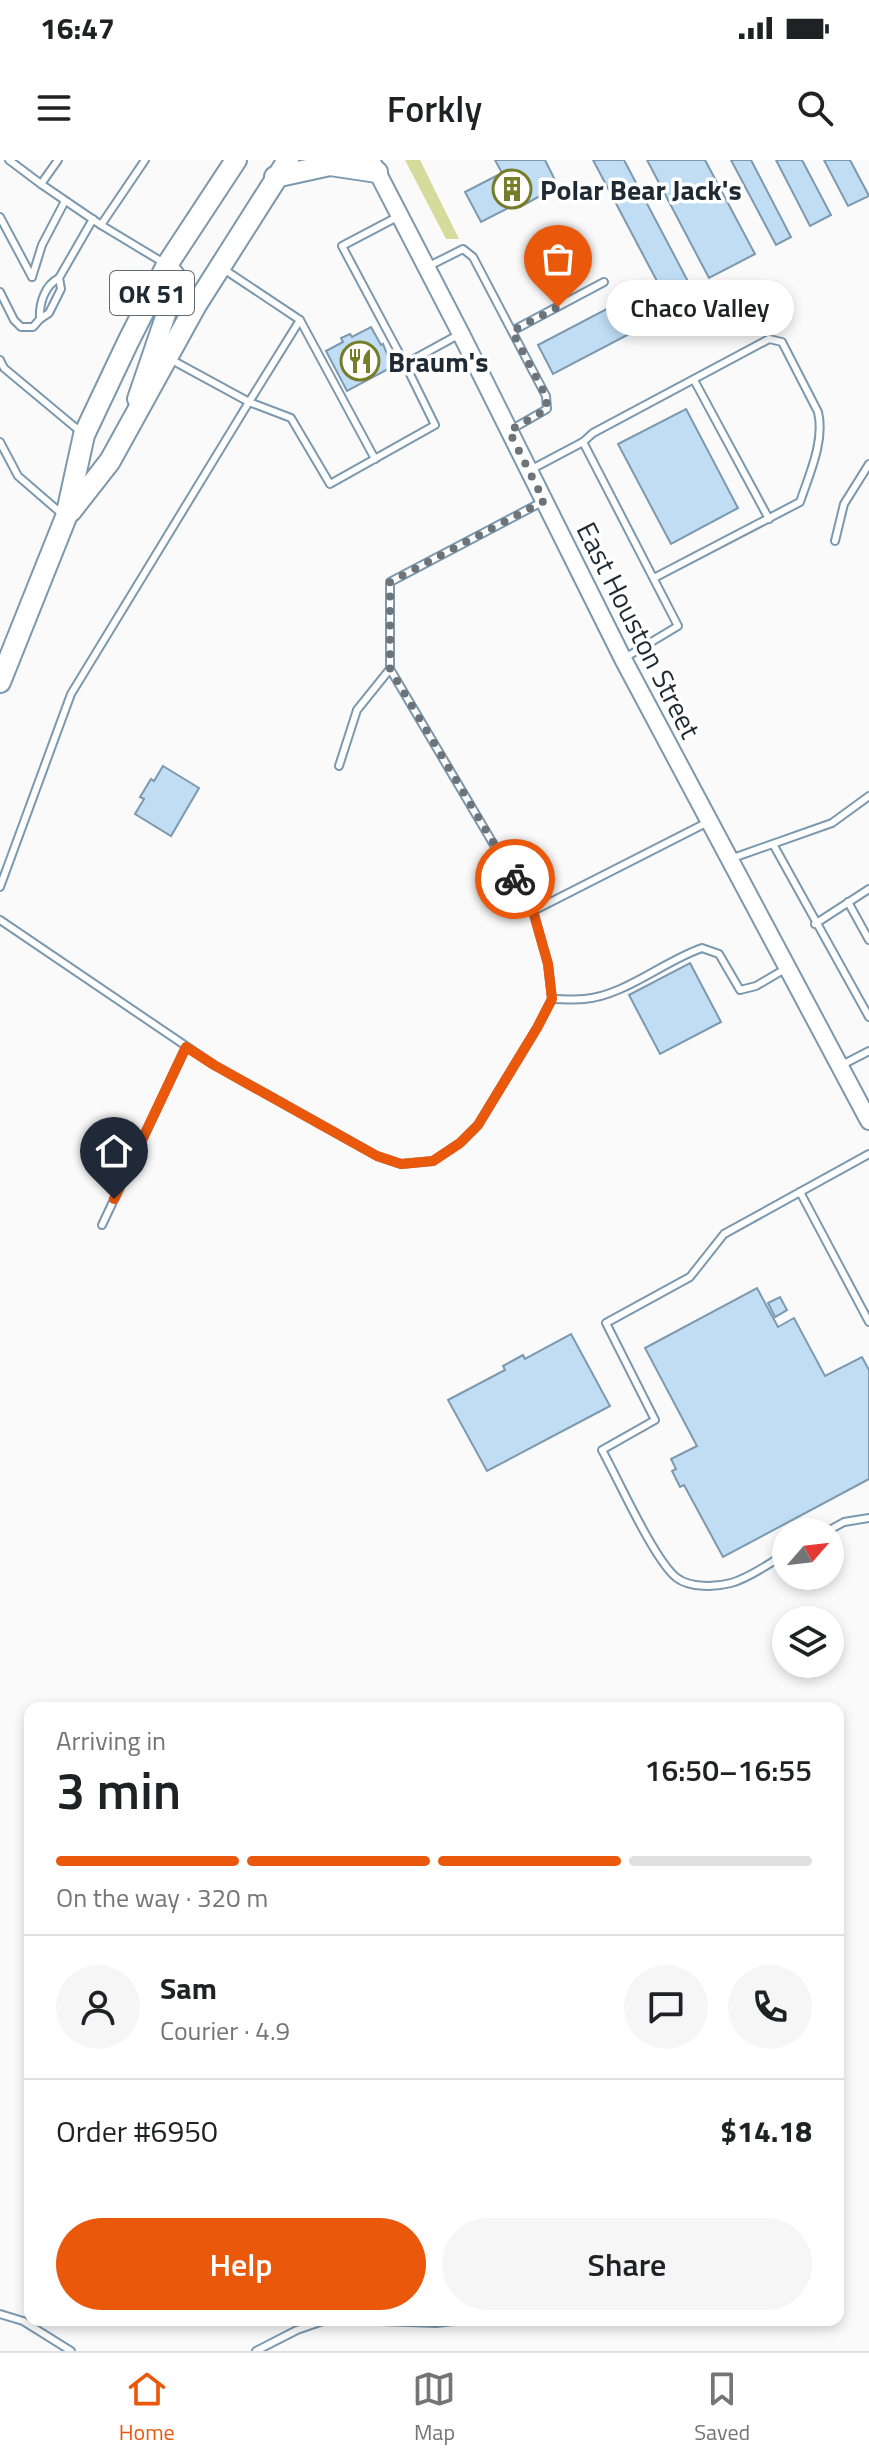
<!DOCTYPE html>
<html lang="en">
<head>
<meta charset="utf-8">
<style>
  :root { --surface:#fff; --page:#f6f6f6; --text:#202124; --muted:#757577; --line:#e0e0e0; --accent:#ea580c }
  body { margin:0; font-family:"Titillium Web",sans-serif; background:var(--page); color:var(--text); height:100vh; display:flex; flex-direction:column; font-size:30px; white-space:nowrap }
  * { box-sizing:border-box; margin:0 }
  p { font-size:26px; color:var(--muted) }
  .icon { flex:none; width:44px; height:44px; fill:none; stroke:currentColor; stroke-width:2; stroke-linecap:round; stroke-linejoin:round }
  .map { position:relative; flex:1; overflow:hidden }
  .panel { position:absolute; left:24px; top:1542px; width:820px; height:624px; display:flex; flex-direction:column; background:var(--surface); border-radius:16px; box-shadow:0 4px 12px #0003 }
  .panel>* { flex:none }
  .needle { width:52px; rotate:62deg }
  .fabs { position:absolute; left:772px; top:1358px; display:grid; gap:16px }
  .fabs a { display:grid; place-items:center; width:72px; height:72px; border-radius:50%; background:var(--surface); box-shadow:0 4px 12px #0003; font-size:40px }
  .pin { position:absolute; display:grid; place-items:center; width:68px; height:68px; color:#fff; margin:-82px -34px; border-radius:50% 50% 50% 0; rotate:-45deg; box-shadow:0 0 8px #0007 }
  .pin .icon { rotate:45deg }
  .courier { position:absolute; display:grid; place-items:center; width:80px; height:80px; margin:-40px; border:6px solid #ea580c; border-radius:50%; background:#fff; color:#222; box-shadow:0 2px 10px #0007 }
  .bubble { position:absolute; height:56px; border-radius:28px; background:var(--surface); box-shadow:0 4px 12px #0003; font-size:26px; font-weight:600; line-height:56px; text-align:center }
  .overview em { font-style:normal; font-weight:600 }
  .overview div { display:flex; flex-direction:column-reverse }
  .overview { display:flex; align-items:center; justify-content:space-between; height:136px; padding:0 32px }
  h1 { font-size:52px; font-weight:600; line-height:60px }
  .bar { display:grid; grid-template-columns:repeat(4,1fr); gap:12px 8px; align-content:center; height:96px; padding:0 32px }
  .bar i { height:10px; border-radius:6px; background:var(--line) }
  .bar .active { background:var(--accent) }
  .bar p { grid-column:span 4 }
  .line { display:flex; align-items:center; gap:20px; padding:0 32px; border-top:2px solid var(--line) }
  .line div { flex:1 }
  .round { display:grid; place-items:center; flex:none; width:84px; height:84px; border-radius:42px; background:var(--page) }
  .button { display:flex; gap:16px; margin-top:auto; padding:16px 32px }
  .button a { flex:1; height:92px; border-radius:48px; background:var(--accent); color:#fff; font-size:32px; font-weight:600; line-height:92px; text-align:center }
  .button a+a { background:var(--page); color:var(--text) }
  .status { display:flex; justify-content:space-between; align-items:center; height:56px; padding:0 40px; background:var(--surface); direction:ltr }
  .status svg { height:22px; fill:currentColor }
  header { display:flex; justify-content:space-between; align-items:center; height:104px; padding:0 32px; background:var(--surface); font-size:36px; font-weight:600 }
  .dock { display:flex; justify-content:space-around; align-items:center; height:112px; border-top:2px solid var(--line); background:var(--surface); font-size:22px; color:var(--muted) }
  .dock a { display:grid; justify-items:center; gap:4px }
  .dock .active { color:var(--accent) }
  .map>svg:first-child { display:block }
</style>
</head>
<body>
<div class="status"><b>16:47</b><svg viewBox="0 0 49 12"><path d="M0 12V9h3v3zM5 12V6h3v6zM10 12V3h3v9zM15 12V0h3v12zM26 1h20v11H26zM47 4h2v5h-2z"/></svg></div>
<header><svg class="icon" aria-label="menu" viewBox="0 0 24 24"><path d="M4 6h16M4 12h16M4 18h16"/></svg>Forkly<svg class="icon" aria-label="search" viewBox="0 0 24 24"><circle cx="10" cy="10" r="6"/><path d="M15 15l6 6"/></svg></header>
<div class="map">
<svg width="869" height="2191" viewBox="0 0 869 2191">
  <rect width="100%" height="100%" fill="#fafafa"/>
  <polygon fill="#d3dc9b" points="405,0 420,0 459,79 446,79"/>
  <g fill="#c0ddf4" stroke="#7c99af" stroke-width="2">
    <polygon points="495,0 545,0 558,26 520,47 518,43 481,62 465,32 502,13"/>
    <polygon points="593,0 624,0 692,129 668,142"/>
    <polygon points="647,0 705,0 755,94 709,118"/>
    <polygon points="731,0 751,0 791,77 776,85"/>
    <polygon points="776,0 802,0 831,55 810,66"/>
    <polygon points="824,0 850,0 869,36 848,46"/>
    <polygon points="618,143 633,172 553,214 538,185"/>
    <polygon points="371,167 381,185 383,184 392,207 347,231 326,191 343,182 341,178 350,174 352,177"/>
    <polygon points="686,249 738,348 671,384 618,284"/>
    <polygon points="163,606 199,628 171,676 135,654 144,639 140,637 151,619 154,621"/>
    <polygon points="690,803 721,862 660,894 629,835"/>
    <polygon points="757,1128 778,1167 794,1158 825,1216 862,1197 869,1210 869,1319 723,1397 684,1325 680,1327 672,1311 676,1309 671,1299 697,1286 645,1188"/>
    <polygon points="780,1137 787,1150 775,1157 768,1143"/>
    <polygon points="571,1174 610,1246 487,1311 448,1240 505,1210 503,1206 523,1195 525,1199"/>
  </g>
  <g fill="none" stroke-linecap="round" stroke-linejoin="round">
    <defs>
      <g id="service">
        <polyline points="9,0 41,24 58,0"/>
        <polyline points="41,24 101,65 164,103"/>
        <polyline points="0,57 32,117"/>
        <polyline points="101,65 145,0"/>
        <polyline points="429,106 463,89 473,97 546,236 547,249 512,269"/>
        <polyline points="32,117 42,85 65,41"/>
        <path d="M0 132 14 160 21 167H33L40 159C39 143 45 125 59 118"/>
        <polyline points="40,159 49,153 61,129 59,118 93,59"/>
        <polyline points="300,160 375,299"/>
        <polyline points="512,171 604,122"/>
        <polyline points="170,199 249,242 300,160 222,108"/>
        <polyline points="0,200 4,208 82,273"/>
        <polyline points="405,204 458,175"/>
        <polyline points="694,220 769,359"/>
        <polyline points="0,282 18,316 62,354"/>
        <polyline points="583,282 678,466 623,499"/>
        <path d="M532 309 583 282 593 273 769 179 782 182 818 252C825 281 809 315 800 342L654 418"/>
        <polyline points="835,381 844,344 869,304"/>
        <polyline points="339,606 357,550 390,509"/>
        <polyline points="773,684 869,857"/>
        <polyline points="730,699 832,663 869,636"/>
        <polyline points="0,727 71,534 249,242 291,258 330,324 435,265 405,204 342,86 399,56"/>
        <polyline points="848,742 869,780"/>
        <polyline points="533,751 706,663"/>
        <polyline points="0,760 214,905 377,996 401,1004 433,1001 460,983 478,965 537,868 552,839 548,804 533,751 390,509 390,422 544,341"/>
        <polyline points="815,764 869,729"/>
        <path d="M552 839C562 839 574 840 584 839 624 836 664 801 702 788L719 794 740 830 756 826 785 809"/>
        <polyline points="840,906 869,891"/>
        <polyline points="800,1032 869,1162"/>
        <polyline points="102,1065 186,887"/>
        <polyline points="826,1372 844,1362 869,1358"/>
        <path d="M786 1394C769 1403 750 1418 731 1423 716 1427 690 1428 677 1418 655 1402 617 1317 602 1290L655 1260 606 1163 690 1117 724 1074 869 994"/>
        <polyline points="0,2154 23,2161 71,2191"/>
        <polyline points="355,2160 436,2163 463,2160"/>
        <polyline points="256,2191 297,2170 326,2160"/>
      </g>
      <polyline id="tertiary" points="371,0 461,174 623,499 869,961"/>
      <polyline id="secondary" points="137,239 178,119 167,105"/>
      <g id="primary">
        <polyline points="275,17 330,5 377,12"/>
        <polyline points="71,351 110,301 196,145 288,0"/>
        <polyline points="0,522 66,357 84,275 128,182 167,105 236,0"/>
      </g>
    </defs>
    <use href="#service" stroke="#7b98ae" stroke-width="10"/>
    <use href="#tertiary" stroke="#7b98ae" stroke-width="20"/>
    <use href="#secondary" stroke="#7b98ae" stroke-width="22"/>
    <use href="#primary" stroke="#7b98ae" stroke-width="24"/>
    <use href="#service" stroke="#fff" stroke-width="6"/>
    <use href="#tertiary" stroke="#fff" stroke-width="16"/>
    <use href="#secondary" stroke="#fff" stroke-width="18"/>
    <use href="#primary" stroke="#fff" stroke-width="20"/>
  </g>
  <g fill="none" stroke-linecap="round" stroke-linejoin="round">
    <polyline stroke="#6c7379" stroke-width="8" stroke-dasharray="0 14.4" points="515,719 390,509 390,422 544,341 509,271 547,249 546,236 512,171 558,147"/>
    <polyline stroke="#ea580c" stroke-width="10" points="114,1039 186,887 214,905 377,996 401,1004 433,1001 460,983 478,965 537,868 552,839 548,804 533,751 515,719"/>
  </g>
  <defs>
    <symbol id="building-ring" viewBox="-11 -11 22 22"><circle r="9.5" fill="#fff" stroke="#757d28" stroke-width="1.5"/><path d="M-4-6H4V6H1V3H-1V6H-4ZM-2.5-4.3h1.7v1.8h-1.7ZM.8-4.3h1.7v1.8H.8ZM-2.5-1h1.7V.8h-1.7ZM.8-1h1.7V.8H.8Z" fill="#757d28"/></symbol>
    <symbol id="restaurant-ring" viewBox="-11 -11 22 22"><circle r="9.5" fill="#fff" stroke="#757d28" stroke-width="1.5"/><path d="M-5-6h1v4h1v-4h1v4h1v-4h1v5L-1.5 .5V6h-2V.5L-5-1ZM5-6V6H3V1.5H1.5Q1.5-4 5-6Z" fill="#757d28"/></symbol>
  </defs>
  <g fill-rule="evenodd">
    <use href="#building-ring" x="490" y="7" width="44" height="44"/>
    <use href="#restaurant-ring" x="338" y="179" width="44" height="44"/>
  </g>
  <g text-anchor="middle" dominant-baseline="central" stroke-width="7" stroke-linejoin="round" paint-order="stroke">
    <rect fill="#fff" stroke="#626b71" stroke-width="2" x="110" y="111" width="84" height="44" rx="6"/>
    <g font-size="26" font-weight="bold" fill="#1f2b34">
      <text x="152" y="133">OK 51</text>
    </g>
    <g font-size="28" font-weight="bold" fill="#1f2b34" stroke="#fff" text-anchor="start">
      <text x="540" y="29">Polar Bear Jack's</text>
      <text x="388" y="201">Braum's</text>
    </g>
    <g font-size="28" fill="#1f2b34" stroke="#fff">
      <text transform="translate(639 470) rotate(63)">East Houston Street</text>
    </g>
  </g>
</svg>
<div class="fabs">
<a><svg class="needle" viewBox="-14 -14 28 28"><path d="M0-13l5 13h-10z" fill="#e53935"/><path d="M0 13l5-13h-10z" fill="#757577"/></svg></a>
<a><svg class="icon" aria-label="layers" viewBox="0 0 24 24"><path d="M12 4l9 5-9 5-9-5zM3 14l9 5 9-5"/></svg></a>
</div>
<div class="pin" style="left:558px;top:147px;background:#ea580c"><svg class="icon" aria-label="bag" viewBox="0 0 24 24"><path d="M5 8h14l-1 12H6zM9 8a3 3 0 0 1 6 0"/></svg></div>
<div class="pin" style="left:114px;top:1039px;background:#1f2937"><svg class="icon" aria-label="home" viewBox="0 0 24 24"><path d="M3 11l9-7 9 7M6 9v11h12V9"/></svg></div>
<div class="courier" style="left:515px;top:719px"><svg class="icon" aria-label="bike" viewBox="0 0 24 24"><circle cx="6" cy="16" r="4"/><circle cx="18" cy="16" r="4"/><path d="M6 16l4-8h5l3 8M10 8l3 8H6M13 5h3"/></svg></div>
<div class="bubble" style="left:606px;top:120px;width:188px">Chaco Valley</div>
<section class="panel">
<div class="overview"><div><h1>3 min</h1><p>Arriving in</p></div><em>16:50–16:55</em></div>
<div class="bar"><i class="active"></i><i class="active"></i><i class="active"></i><i></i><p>On the way · 320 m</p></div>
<div class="line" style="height:144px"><a class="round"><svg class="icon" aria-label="person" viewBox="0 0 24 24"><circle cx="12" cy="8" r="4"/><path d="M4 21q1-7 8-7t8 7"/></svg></a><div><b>Sam</b><p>Courier · 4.9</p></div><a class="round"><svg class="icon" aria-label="chat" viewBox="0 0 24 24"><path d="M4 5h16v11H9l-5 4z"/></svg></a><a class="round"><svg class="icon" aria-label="phone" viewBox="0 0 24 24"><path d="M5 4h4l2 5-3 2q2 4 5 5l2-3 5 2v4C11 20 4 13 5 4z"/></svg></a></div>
<div class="line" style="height:104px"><div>Order #6950</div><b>$14.18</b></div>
<div class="button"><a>Help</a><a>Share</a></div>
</section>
</div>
<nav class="dock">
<a class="active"><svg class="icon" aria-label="home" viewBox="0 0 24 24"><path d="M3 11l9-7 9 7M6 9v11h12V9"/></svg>Home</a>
<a><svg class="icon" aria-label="map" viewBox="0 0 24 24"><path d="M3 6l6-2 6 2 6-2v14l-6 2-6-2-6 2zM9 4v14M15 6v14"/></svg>Map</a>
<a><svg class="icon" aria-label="saved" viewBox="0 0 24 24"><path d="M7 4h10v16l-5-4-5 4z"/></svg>Saved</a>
</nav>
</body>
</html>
